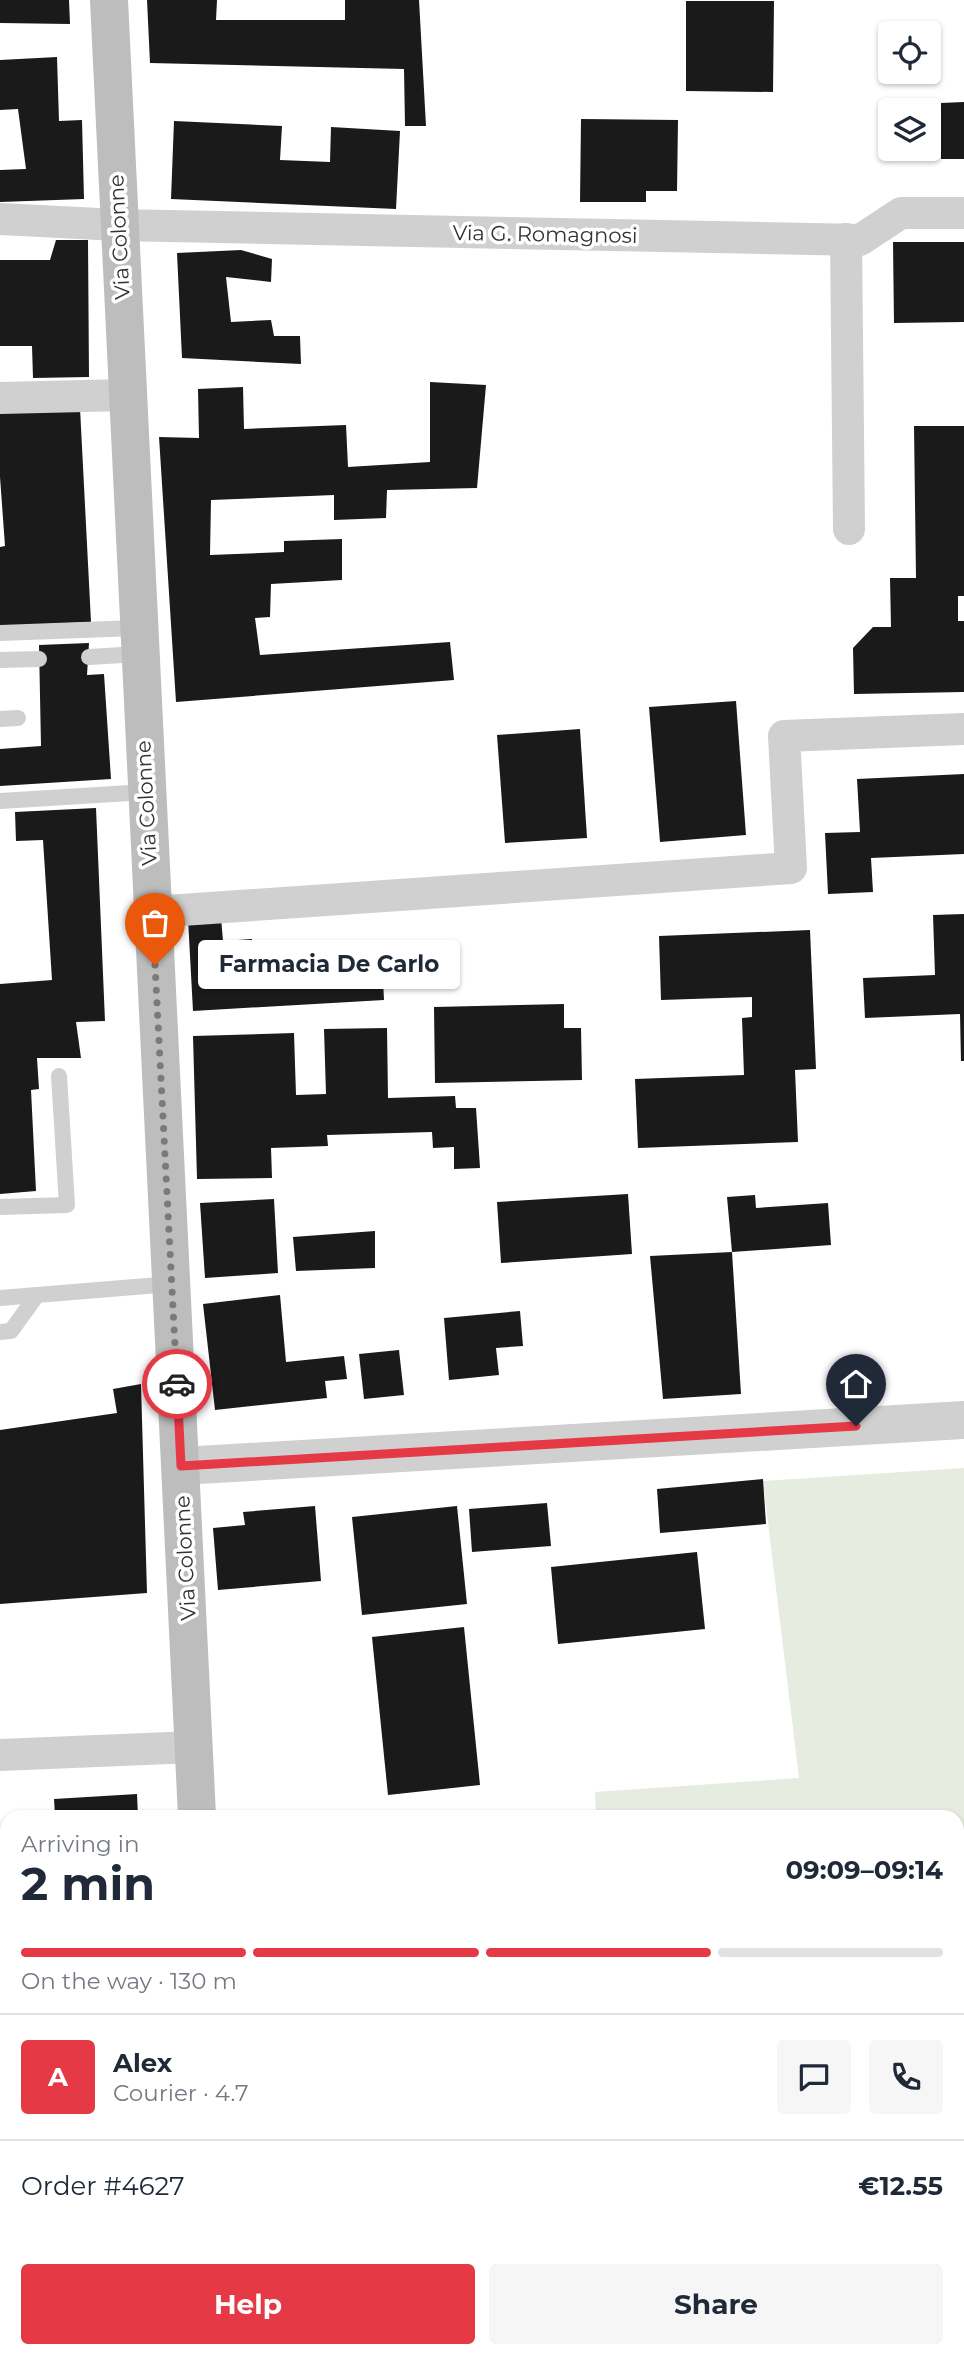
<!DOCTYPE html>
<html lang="en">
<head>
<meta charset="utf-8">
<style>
  :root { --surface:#fff; --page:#f6f6f7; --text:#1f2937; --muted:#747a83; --line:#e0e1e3; --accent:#e63946 }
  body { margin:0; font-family:Montserrat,sans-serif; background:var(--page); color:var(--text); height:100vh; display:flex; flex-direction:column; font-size:26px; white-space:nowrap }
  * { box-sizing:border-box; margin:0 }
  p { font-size:23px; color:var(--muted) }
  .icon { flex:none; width:38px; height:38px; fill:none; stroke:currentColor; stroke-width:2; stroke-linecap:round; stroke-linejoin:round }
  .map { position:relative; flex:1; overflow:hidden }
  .panel { position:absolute; left:0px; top:1810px; width:964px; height:548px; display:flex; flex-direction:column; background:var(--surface); border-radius:21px 21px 0 0; box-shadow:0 2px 5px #0004 }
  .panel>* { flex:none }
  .buttons { position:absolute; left:878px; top:21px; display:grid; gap:14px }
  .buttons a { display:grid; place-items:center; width:63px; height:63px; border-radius:7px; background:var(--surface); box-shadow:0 2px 5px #0004; font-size:35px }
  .pin { position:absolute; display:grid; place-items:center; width:60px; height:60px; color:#fff; margin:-72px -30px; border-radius:50% 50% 50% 0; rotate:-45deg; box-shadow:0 0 7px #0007 }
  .pin .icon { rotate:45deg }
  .courier { position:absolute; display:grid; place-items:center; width:70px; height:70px; margin:-35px; border:5px solid #e63946; border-radius:50%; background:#fff; color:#222; box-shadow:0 2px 9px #0007 }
  .bubble { position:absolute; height:49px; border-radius:7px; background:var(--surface); box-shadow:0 2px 5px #0004; font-size:23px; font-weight:700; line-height:49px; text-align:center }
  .summary em { font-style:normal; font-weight:700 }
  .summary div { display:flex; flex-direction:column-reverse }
  .summary { display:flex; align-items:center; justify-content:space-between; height:119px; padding:0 21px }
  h1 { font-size:46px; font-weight:700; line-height:52px }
  .bar { display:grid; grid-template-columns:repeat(4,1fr); gap:10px 7px; align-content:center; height:84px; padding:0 21px }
  .bar i { height:9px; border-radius:5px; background:var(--line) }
  .bar .on { background:var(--accent) }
  .bar p { grid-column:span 4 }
  .line { display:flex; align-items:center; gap:18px; padding:0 21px; border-top:2px solid var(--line) }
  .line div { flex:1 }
  .round { display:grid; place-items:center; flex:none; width:74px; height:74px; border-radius:7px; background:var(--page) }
  .action { display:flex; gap:14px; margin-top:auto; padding:14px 21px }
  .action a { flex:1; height:80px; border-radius:7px; background:var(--accent); color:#fff; font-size:28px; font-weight:700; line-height:80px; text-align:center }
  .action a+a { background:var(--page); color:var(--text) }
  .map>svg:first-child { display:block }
</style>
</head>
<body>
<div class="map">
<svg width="964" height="2357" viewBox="0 0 964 2357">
  <rect width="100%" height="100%" fill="#fff"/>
  <polygon fill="#e6ecdf" points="964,1468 964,2357 860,2357 859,2350 957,2350 957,1816 596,1816 595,1792 799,1778 763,1481"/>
  <g fill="#1a1a1a">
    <polygon points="0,0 69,0 70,24 0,23"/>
    <polygon points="147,0 217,0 216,20 345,20 345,0 419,0 426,126 405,126 404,69 150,63"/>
    <polygon points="686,1 774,1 773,92 686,91"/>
    <polygon points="57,57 59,121 82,120 84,199 0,202 0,170 26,169 18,109 0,110 0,60"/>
    <polygon points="964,102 964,159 941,159 941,103"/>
    <polygon points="581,119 678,120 677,191 646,191 646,202 580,202"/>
    <polygon points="174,121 282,126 280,160 330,162 331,127 400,131 396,209 171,199"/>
    <polygon points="56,240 88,240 89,377 33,378 32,346 0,346 0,260 50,260"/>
    <polygon points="893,242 964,242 964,322 894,323"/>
    <polygon points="241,250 272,259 271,282 226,277 231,322 271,320 274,336 300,336 301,364 182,358 177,253"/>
    <polygon points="430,382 486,385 477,488 387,490 386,518 334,520 334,495 211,500 210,555 284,552 284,541 342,539 342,580 271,584 270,617 255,618 260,655 450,642 454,680 176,702 159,437 199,438 198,389 243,387 244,429 346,425 348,467 430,462"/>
    <polygon points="0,407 80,408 91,622 0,626 0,547 5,546 0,477"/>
    <polygon points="914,426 964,426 964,596 958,596 958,621 964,621 964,692 854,694 853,648 873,627 891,627 890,578 916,578"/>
    <polygon points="89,643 87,675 104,674 111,779 0,786 0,749 41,746 39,645"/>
    <polygon points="736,701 746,835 660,842 649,707"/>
    <polygon points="580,729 587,838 505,843 497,735"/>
    <polygon points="964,774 964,854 871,858 873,892 828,894 825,833 860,832 857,779"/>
    <polygon points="96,808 105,1021 76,1022 81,1058 37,1058 39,1089 31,1090 36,1191 0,1194 0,984 52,980 43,840 16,841 15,812"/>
    <polygon points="964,914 964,1061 961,1061 960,1014 865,1018 863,978 935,975 933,915"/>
    <polygon points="221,917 223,941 252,939 253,969 300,966 299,944 344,942 345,962 382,960 384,1000 193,1011 188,919"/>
    <polygon points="810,930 816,1069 795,1070 798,1142 638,1148 635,1079 744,1075 742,1018 752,1017 752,997 661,1000 659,936"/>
    <polygon points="564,1004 564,1028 581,1028 582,1080 435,1083 434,1007"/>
    <polygon points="387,1028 388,1098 455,1096 456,1108 476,1108 480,1168 454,1169 454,1147 433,1148 432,1132 327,1135 328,1146 271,1148 272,1178 197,1179 193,1036 294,1033 296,1095 326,1094 324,1029"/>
    <polygon points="628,1194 632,1254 501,1263 497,1202"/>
    <polygon points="755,1195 756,1208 828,1203 831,1245 732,1252 741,1394 663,1399 650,1256 732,1252 727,1197"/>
    <polygon points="274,1199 278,1273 205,1278 200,1203"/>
    <polygon points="375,1231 375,1268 296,1271 293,1237"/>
    <polygon points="280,1295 286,1362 344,1356 347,1379 325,1381 327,1398 215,1410 203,1304"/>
    <polygon points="520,1311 523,1346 496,1348 499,1375 449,1380 444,1318"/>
    <polygon points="399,1350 404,1395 364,1399 359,1354"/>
    <polygon points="141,1384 147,1593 0,1604 0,1430 117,1413 113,1389"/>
    <polygon points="763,1479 766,1524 660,1533 657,1489"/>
    <polygon points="547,1503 551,1546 472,1552 469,1509"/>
    <polygon points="315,1506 321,1581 218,1590 213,1528 245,1525 243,1512"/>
    <polygon points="457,1506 467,1604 362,1615 352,1517"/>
    <polygon points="697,1552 705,1629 558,1644 551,1567"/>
    <polygon points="464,1627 480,1785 388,1795 372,1637"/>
    <polygon points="137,1794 138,1816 55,1816 54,1799"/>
    <rect x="0" y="2002" width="7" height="95"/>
    <polygon points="7,2195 7,2291 0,2291 0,2196"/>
  </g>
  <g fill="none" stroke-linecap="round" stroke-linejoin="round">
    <g stroke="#d0d0d0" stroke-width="16">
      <polyline points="0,633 137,628"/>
      <polyline points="89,657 139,654"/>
      <polyline points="0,660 39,659"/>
      <polyline points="0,719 18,718"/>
      <polyline points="0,801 146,792"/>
      <polyline points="0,1207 67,1205 59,1076"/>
      <polyline points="0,1298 171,1284"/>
      <polyline points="0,1332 11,1331 37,1295"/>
    </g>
    <g stroke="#d0d0d0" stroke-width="32">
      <polyline points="0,219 118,225 860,240 901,213 964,213"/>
      <polyline points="846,239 849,529"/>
      <polyline points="0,398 127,395"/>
      <polyline points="152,912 791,868 784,736 964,729"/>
      <polyline points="0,1755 194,1747"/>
      <polyline points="0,1973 7,1973"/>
      <polyline points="0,2325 7,2325"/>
    </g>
    <polyline stroke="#d0d0d0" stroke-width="38" points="181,1466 964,1420"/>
    <g stroke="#bdbdbd" stroke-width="38">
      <polyline points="109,0 197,1816"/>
      <polyline points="224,2350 225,2357"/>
    </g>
  </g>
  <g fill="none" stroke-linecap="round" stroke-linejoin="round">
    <polyline stroke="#7a7a7a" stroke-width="7" stroke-dasharray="0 12.6" points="155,965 177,1384"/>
    <polyline stroke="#e63946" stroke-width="9" points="177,1384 181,1466 856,1426"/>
  </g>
  <g text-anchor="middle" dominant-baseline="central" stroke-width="7" stroke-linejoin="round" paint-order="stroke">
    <g font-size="21" fill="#333" stroke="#fff">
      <text transform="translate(545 234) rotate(1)">Via G. Romagnosi</text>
      <text transform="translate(119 237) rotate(-93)">Via Colonne</text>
      <text transform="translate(146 803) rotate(-93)">Via Colonne</text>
      <text transform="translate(185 1558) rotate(-93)">Via Colonne</text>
    </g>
  </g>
</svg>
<div class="buttons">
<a><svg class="icon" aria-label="locate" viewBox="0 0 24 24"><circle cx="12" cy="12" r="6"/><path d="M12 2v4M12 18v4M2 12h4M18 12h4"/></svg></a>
<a><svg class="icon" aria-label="layers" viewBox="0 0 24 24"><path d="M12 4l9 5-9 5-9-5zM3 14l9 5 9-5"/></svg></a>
</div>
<div class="pin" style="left:155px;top:965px;background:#ea580c"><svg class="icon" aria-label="bag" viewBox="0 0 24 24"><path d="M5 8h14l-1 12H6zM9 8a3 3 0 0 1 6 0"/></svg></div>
<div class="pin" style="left:856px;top:1426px;background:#1f2937"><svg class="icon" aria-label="home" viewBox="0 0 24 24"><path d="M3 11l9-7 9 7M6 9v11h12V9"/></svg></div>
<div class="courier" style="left:177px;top:1384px"><svg class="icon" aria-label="car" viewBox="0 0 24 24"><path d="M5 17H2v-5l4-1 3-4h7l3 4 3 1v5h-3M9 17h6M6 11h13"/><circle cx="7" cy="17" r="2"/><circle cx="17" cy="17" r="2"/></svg></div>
<div class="bubble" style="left:198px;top:940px;width:262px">Farmacia De Carlo</div>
<section class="panel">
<div class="summary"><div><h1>2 min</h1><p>Arriving in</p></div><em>09:09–09:14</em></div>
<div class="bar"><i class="on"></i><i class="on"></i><i class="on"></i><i></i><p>On the way · 130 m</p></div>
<div class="line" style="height:126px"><b class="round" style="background:var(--accent);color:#fff">A</b><div><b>Alex</b><p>Courier · 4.7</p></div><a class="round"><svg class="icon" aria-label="chat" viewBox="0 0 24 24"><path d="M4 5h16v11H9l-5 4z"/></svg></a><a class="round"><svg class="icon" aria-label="phone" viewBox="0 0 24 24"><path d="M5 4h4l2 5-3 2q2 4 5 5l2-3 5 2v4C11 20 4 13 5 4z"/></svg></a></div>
<div class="line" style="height:91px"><div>Order #4627</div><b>€12.55</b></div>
<div class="action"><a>Help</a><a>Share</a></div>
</section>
</div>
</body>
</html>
